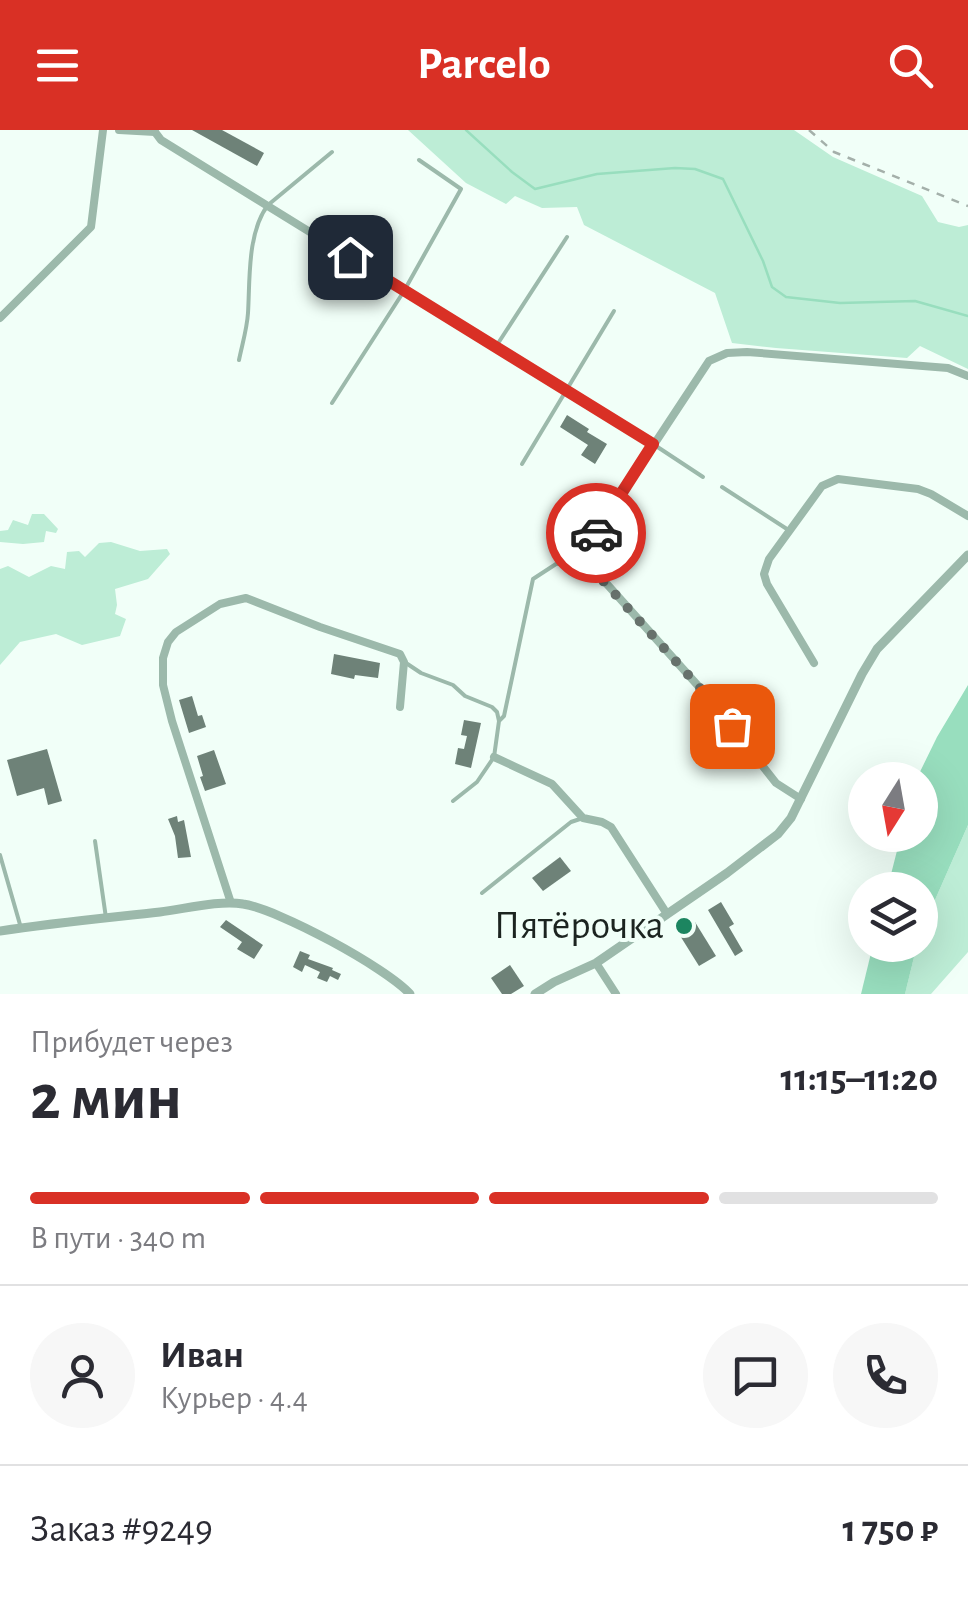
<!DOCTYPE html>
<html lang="ru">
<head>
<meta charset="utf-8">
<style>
  :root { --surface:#fff; --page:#f7f7f7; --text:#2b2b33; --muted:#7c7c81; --line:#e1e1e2; --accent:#d93025 }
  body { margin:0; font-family:"Alegreya Sans",sans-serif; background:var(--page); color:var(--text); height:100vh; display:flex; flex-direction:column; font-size:38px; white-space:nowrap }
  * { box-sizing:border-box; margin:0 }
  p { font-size:32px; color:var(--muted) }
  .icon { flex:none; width:55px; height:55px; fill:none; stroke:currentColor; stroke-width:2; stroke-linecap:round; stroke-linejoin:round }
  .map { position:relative; height:864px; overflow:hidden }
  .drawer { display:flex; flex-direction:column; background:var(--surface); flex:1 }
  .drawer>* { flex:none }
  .needle { width:65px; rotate:191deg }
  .tools { position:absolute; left:848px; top:632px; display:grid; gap:20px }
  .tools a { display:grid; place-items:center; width:90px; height:90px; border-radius:50%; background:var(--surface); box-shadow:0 10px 40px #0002; font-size:50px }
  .pin { position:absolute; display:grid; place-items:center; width:85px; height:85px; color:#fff; margin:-42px; border-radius:20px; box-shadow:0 5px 15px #0006 }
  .courier { position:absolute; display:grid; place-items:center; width:100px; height:100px; margin:-50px; border:8px solid #d93025; border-radius:50%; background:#fff; color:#222; box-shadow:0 2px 12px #0007 }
  .headline em { font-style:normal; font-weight:700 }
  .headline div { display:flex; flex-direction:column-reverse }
  .headline { display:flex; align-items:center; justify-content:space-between; height:170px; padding:0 30px }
  h1 { font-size:65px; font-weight:700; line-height:75px }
  .bar { display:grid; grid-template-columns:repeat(4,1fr); gap:15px 10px; align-content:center; height:120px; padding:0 30px }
  .bar i { height:12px; border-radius:8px; background:var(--line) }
  .bar .current { background:var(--accent) }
  .bar p { grid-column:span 4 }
  .line { display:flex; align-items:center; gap:25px; padding:0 30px; border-top:2px solid var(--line) }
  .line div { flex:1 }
  .round { display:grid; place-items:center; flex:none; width:105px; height:105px; border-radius:52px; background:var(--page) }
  header { display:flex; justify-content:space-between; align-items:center; height:130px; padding:0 30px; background:var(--accent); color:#fff; font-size:45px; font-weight:700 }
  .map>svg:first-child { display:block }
</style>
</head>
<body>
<header><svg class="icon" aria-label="menu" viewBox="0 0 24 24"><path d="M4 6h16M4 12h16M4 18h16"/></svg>Parcelo<svg class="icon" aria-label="search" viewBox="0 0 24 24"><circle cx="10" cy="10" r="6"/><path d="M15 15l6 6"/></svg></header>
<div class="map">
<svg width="968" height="864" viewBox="0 0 968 864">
  <rect width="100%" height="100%" fill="#f1fff8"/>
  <g fill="#bdedd6">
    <polygon points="408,0 794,0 833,27 922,66 938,92 959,97 968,95 968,239 920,216 907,228 776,218 732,213 715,163 584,95 577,77 542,78 515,66 506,74 466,53"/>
    <polygon points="32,384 44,384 58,399 56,403 46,401 44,412 23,414 0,412 0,401 8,400 13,390 28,395"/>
    <polygon points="111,412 140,421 167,419 170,424 148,449 115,459 117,475 115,484 126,489 120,506 82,515 56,504 20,512 0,535 0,439 8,436 29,447 51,436 65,439 67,422 79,421 85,427 99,413"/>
    <polygon points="968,695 968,822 931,864 905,864 917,815 920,815 920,804"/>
  </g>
  <g fill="#98debe">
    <polygon points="968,555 968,695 920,804 920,760 887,760 901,705 920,705 920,650 916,650 937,607"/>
    <polygon points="873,815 917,815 905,864 861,864"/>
  </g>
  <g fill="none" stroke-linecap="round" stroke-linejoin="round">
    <polyline stroke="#98debe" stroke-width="2.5" points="466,0 512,42 535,59 597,44 675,38 695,39 723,49 763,131 772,157 786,167 840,173 915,171 968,186"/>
  </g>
  <g fill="#6e8278">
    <polygon points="192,0 222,0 264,23 257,36"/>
    <polygon points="567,285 589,299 587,302 607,314 595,334 581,325 588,315 560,297"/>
    <polygon points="334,524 380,533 378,548 355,545 354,549 331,544"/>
    <polygon points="192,566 198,586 202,585 206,597 189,603 179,570"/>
    <polygon points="464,590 481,593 471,638 455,634 458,618 464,619 467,606 461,605"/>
    <polygon points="47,619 62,671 48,675 44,658 17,666 7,630"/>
    <polygon points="214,620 226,654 205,661 200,647 203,646 197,626"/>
    <polygon points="177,686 178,692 184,690 191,727 178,728 175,706 168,689"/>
    <polygon points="560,727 571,741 543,761 532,748"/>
    <polygon points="721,772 734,794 729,797 743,821 735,826 708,780"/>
    <polygon points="226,790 263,815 254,829 237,819 242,812 220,797"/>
    <polygon points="695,792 716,826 699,836 679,804"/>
    <polygon points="300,821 310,825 308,829 333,838 332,840 341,844 338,850 330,846 327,852 317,848 320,842 305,835 302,842 293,837"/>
    <polygon points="510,835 524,856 511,864 502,864 491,848"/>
  </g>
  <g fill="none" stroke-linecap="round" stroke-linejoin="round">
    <polyline stroke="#a4b0aa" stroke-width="2.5" stroke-dasharray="8 8" stroke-linecap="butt" points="809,0 834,22 968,76"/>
    <g stroke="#9cb9ab" stroke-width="4">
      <polyline points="495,218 567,107"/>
      <path d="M239 230C242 215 247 199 248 183 250 151 247 102 268 75L332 22"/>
      <polyline points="332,273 404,161 461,59 419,30"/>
      <polyline points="653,314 703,347"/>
      <polyline points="522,334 614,181"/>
      <polyline points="722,357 790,401"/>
      <polyline points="406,533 421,543 453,555 465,566 492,577 497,582 499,591 494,627 477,652 453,671"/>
      <polyline points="500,590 504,586 533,449 556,434 589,431"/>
      <polyline points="95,711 106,788"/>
      <polyline points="0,725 21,798"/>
      <polyline points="482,763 571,692 583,688"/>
    </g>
    <g stroke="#9cb9ab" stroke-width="8">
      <polyline points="119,0 155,2"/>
      <polyline points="155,2 161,10 653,314"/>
      <polyline points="0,188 91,97 103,0"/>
      <polyline points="814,533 767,454 764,444 769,429 822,356 838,349 918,359 931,364 968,386"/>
      <polyline points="494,627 552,654 583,688 602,692 611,697 667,784"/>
      <path d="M801 669 776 653 709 568 597 443C588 430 588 422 593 407L709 231 727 223 747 222 948 238 968 246"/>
      <polyline points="231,773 172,591 163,555 163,528 168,512 176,502 220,474 246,468 320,497 400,524 404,532 400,577"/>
      <polyline points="596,833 616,864"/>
    </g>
    <g stroke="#9cb9ab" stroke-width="9">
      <path d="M0 801C53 793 106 788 160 782 185 779 219 770 243 774 278 779 387 838 410 864"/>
      <polyline points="535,864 554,852 596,833 727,743 778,704 791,688 862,544 877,519 968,425"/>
    </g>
  </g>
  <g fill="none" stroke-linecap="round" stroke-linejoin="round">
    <path stroke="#67716c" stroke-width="10" stroke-dasharray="0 18" d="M596 403C587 418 587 429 596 443L709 568 732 596"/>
    <polyline stroke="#d93025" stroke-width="12" points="350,127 653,314 596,403"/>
  </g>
  <circle fill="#1c8560" stroke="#f1fff8" stroke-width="4" cx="684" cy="796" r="10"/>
  <g text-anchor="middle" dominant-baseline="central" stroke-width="8" stroke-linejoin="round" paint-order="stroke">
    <g font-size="40" fill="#1c2420" stroke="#f1fff8" text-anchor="end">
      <text x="664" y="796">Пятёрочка</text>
    </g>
  </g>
</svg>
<div class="tools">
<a><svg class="needle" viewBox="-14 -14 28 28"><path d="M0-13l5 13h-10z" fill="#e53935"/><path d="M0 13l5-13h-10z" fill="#7c7c81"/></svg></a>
<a><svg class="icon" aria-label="layers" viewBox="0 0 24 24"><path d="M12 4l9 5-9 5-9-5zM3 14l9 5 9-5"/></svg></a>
</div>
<div class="pin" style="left:732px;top:596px;background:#ea580c"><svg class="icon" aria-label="bag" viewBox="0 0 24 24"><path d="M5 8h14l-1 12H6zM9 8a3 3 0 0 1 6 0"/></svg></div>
<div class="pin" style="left:350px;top:127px;background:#1f2937"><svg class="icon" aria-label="home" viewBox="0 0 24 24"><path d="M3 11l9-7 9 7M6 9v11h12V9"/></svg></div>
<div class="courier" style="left:596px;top:403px"><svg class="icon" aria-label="car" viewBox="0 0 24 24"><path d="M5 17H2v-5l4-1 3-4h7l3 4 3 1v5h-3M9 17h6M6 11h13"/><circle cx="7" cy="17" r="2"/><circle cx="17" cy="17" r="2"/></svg></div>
</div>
<section class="drawer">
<div class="headline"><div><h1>2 мин</h1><p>Прибудет через</p></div><em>11:15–11:20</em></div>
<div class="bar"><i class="current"></i><i class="current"></i><i class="current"></i><i></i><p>В пути · 340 m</p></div>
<div class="line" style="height:180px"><a class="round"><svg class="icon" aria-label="person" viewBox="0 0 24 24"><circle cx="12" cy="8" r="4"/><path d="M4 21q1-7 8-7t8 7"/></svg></a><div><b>Иван</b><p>Курьер · 4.4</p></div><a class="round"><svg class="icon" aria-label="chat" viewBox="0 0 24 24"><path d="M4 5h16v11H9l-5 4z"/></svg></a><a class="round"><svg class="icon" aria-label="phone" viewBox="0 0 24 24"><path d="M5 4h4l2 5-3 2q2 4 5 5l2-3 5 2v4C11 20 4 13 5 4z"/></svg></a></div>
<div class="line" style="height:130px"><div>Заказ #9249</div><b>1 750 ₽</b></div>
</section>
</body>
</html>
